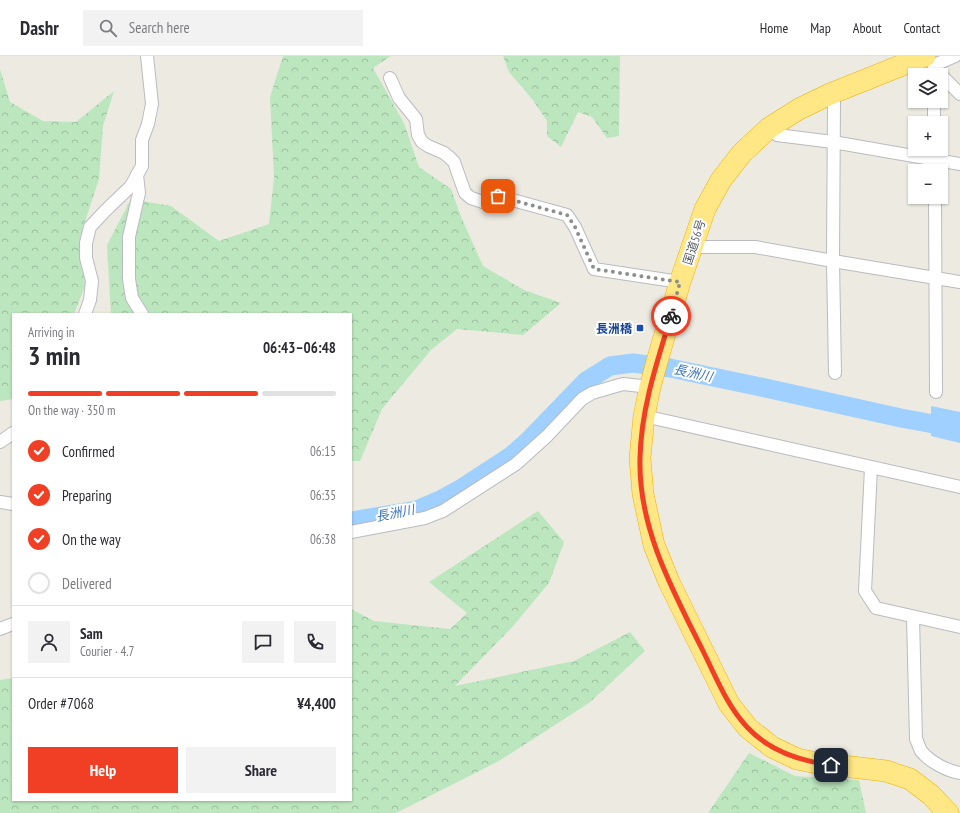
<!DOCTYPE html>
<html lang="en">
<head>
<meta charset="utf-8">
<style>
  :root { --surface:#fff; --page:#f2f2f3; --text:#2b2b33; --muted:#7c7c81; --line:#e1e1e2; --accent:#f03f24 }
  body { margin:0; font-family:"PT Sans Narrow","Noto Sans JP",sans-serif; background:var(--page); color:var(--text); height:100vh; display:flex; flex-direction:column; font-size:15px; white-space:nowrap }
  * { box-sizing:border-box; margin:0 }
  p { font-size:13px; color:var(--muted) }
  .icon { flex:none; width:22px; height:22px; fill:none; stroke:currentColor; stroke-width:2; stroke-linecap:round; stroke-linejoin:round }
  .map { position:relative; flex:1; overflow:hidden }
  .panel { position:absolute; left:12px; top:257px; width:340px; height:488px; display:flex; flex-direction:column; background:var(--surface); border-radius:0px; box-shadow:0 1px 3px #0004 }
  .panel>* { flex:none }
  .fabs { position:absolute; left:908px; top:12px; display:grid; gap:8px }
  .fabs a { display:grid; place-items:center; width:40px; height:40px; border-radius:0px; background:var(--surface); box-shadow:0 1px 3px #0004; font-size:20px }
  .pin { position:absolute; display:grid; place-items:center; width:34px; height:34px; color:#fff; margin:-17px; border-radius:8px; box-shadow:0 2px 6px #0006 }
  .courier { position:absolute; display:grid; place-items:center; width:40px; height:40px; margin:-20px; border:3px solid #f03f24; border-radius:50%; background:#fff; color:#222; box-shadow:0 1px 5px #0007 }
  .head em { font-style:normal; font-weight:700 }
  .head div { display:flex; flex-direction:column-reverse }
  .head { display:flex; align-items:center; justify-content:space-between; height:68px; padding:0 16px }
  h1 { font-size:26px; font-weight:700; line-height:30px }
  .bar { display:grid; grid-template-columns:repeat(4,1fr); gap:6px 4px; align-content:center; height:48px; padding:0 16px }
  .bar i { height:5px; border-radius:3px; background:var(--line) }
  .bar .current { background:var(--accent) }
  .bar p { grid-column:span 4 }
  .line { display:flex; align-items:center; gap:10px; padding:0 16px; border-top:1px solid var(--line) }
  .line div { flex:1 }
  .round { display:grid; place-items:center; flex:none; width:42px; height:42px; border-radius:0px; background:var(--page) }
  ol { padding:0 16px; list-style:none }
  li { display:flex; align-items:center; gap:12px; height:44px }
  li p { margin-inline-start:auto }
  li .icon { padding:4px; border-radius:50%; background:var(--accent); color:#fff; stroke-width:4 }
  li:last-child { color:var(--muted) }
  li i { width:22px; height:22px; border:2px solid var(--line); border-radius:50% }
  .primary-button { display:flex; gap:8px; margin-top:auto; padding:8px 16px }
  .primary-button a { flex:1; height:46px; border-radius:0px; background:var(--accent); color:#fff; font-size:16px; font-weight:700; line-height:46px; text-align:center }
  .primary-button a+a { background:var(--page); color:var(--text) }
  header { display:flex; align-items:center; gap:24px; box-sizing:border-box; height:56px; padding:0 20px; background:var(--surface); border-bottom:1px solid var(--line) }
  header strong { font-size:19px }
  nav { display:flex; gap:22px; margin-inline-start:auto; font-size:14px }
  .search { width:280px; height:36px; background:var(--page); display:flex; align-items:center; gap:10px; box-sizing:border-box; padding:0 14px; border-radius:0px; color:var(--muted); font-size:15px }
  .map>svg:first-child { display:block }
</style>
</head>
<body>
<header>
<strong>Dashr</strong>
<div class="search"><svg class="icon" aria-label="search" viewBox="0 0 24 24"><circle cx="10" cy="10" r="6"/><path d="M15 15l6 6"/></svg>Search here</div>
<nav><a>Home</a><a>Map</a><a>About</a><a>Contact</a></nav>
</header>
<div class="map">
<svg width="960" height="757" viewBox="0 0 960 757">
  <defs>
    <pattern id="forest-crowns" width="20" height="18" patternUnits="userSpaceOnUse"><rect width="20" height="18" fill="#bce6be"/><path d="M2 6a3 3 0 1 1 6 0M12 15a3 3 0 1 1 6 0" fill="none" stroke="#9cbe9e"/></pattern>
  </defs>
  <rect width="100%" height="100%" fill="#edebe1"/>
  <g fill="url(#forest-crowns)">
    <polygon points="283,0 391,0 373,12 404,67 419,111 451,133 462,163 483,210 524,234 561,247 523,279 457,273 431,294 382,353 360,405 351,405 351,258 111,258 107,189 131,143 171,150 219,185 269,168 274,121 270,41"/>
    <polygon points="503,0 620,0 619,80 607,82 592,61 578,56 561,91 547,80 547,65 532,43 509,16"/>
    <polygon points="0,13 10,46 43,65 76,66 114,35 103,70 99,123 80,181 85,230 74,258 13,258 13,343 0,345"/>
    <polygon points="538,455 564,486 549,527 514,569 455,630 574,605 630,576 645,595 589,647 499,705 396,757 0,757 0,624 13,622 13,744 351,744 351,553 374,565 450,573 467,557 429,526"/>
    <polygon points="749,697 795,720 859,724 866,757 708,757"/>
  </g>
  <polygon fill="#9fd0ff" points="931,350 960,356 960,387 931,380"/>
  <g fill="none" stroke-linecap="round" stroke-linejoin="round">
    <polyline stroke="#9fd0ff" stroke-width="19" points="351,465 417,454 440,444 462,432 511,400 527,386 586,325 610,310 633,307 670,312 756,330 901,362 960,373"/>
    <defs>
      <g id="street">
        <polyline points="934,19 934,12 939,7 955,0"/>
        <polyline points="941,19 960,38"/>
        <polyline points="390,22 399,42 416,63 418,79 422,86 428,90 444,97 449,101 454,106 465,137 471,142 483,146 498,140 567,159 575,171 594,213 680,226"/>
        <polyline points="934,45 934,67"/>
        <polyline points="769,72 777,79 833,86 960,108"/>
        <polyline points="934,93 935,115"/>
        <polyline points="137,119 139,137 129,181 129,223 132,242 142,258"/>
        <polyline points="935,141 936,336"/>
        <polyline points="692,191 755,191 833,205 834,43 830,38"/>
        <polyline points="85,258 90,244 92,225 86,202 86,187 90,171 105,155 131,130 142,110 142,84 148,68 152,48 147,0"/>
        <polyline points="835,317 833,205 960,226"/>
        <polyline points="644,360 960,431"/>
        <polyline points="0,386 13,377"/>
        <polyline points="871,412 865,535 876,552 960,571"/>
        <polyline points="0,446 13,448"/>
        <polyline points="351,476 425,462 443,455 516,408 547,380 582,343 592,337 623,328 650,331"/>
        <path d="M913 561 916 683C918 687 919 691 921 695 930 706 947 715 960 717"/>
        <polyline points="0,573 13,568"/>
      </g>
      <polyline id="highway" points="925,0 830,38 799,53 769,72 742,97 721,124 705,153 680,226 658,302 650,331 644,360 640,402 643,438 654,489 669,526 729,648 748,672 772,691 797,703 817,707 886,715 910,723 931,739 948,757"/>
    </defs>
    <use href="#street" stroke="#b9bbc1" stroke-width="14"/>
    <use href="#highway" stroke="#eeb100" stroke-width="22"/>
    <use href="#street" stroke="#fff" stroke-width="12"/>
    <use href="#highway" stroke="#ffe786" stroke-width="21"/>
  </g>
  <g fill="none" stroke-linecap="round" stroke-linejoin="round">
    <polyline stroke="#8d8f8f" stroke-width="4" stroke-dasharray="0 7.2" points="498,140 567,159 575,171 594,213 680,226 671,260"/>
    <path stroke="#f03f24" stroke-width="5" d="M671 260C657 306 641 353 640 402 638 472 673 535 703 595 716 621 727 650 747 671 769 695 800 705 831 709"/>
  </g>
  <rect fill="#1a4fb4" stroke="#fff" stroke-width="1.5" x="636" y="268" width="8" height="8" rx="2"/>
  <g text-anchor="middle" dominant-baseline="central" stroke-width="4" stroke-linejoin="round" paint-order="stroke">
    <g font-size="12" fill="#595d63" stroke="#fff">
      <text transform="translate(694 186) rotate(-72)">国道56号</text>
    </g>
    <g font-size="12" font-weight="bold" fill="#164399" stroke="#fff" text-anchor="end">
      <text x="632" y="272">長洲橋</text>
    </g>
    <g font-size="13" font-style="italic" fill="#3b74be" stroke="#fff">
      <text transform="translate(693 317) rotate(12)">長洲川</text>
      <text transform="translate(395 457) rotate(-11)">長洲川</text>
    </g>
  </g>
</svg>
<div class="fabs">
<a><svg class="icon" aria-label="layers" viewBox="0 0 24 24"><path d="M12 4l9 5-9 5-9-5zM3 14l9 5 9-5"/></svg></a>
<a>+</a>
<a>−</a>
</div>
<div class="pin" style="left:498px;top:140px;background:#ea580c"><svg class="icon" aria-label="bag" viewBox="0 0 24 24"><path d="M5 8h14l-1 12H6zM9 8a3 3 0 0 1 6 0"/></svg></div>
<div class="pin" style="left:831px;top:709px;background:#1f2937"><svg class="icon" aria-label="home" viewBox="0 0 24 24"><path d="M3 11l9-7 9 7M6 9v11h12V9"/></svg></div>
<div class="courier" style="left:671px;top:260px"><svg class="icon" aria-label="bike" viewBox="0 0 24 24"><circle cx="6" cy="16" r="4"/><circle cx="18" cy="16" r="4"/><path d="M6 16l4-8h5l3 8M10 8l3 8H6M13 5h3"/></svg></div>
<section class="panel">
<div class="head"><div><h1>3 min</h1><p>Arriving in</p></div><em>06:43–06:48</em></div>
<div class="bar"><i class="current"></i><i class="current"></i><i class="current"></i><i></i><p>On the way · 350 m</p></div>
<ol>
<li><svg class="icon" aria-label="check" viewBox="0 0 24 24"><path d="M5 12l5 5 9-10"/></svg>Confirmed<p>06:15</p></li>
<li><svg class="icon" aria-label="check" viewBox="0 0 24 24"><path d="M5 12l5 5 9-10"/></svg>Preparing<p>06:35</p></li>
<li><svg class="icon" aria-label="check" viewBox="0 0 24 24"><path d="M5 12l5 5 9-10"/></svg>On the way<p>06:38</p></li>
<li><i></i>Delivered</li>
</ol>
<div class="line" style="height:72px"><a class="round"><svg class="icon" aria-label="person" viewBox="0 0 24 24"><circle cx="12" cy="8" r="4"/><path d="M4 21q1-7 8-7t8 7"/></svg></a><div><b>Sam</b><p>Courier · 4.7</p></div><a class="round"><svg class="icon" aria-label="chat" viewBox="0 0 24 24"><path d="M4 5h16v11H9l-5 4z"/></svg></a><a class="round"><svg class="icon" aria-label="phone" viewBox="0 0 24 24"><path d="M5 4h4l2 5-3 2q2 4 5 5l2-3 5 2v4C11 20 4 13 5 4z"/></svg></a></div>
<div class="line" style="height:52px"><div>Order #7068</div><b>¥4,400</b></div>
<div class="primary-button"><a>Help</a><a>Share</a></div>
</section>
</div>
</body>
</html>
